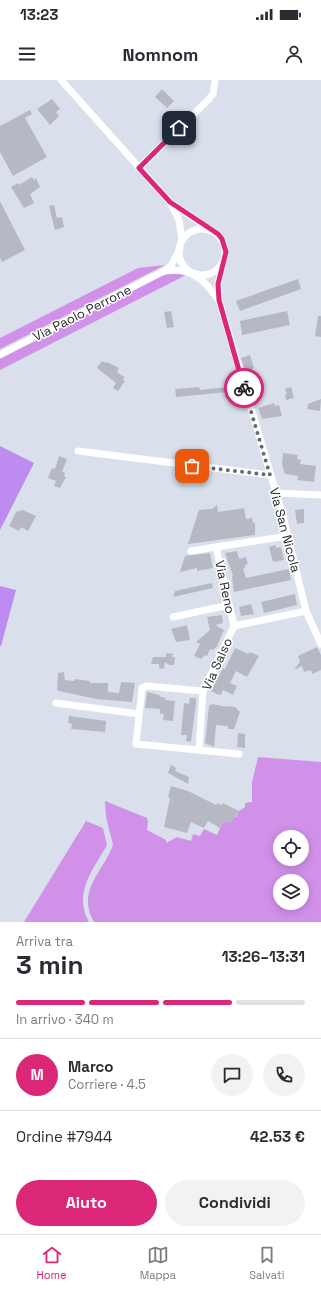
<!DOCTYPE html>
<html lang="it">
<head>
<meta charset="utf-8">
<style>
  :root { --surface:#fff; --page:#f2f2f3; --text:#2b2b33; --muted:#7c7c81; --line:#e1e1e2; --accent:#db2777 }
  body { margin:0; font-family:"Space Grotesk",sans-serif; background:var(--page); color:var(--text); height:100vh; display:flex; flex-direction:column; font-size:15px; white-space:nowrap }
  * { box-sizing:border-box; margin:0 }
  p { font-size:13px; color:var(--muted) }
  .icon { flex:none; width:22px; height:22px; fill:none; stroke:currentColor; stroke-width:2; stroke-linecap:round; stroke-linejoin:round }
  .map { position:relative; height:842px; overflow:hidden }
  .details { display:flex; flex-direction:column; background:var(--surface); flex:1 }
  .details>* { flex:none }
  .controls { position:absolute; left:273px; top:750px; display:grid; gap:8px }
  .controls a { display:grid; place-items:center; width:36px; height:36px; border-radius:50%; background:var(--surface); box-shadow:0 2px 10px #0003; font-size:20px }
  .pin { position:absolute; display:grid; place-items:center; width:34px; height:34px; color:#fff; margin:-17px; border-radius:8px; box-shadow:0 2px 6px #0006 }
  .courier { position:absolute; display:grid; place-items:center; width:40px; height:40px; margin:-20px; border:3px solid #db2777; border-radius:50%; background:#fff; color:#222; box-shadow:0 1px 5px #0007 }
  .head em { font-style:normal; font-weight:700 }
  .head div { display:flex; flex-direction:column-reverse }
  .head { display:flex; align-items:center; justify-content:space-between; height:68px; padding:0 16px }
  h1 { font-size:26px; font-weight:700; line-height:30px }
  .bar { display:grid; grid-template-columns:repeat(4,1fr); gap:6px 4px; align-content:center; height:48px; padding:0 16px }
  .bar i { height:5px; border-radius:3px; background:var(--line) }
  .bar .current { background:var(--accent) }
  .bar p { grid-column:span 4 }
  .line { display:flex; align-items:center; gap:10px; padding:0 16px; border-top:1px solid var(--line) }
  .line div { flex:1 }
  .round { display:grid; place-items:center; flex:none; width:42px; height:42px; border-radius:21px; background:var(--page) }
  .action { display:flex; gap:8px; margin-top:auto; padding:8px 16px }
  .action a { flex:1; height:46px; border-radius:24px; background:var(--accent); color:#fff; font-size:16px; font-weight:700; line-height:46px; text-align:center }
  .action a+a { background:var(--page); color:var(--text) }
  .status { display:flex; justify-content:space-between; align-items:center; height:28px; padding:0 20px; background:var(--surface); direction:ltr }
  .status svg { height:11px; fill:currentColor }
  header { display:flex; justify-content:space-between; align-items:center; height:52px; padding:0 16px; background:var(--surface); font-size:18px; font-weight:700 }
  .tab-bar { display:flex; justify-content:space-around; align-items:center; height:56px; border-top:1px solid var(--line); background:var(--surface); font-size:11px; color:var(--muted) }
  .tab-bar a { display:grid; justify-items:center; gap:2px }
  .tab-bar .current { color:var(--accent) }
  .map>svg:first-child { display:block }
</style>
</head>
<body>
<div class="status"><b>13:23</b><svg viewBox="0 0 49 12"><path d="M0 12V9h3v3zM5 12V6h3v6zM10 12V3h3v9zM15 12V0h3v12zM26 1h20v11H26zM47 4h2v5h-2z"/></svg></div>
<header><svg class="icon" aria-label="menu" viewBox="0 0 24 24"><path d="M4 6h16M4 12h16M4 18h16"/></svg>Nomnom<svg class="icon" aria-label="person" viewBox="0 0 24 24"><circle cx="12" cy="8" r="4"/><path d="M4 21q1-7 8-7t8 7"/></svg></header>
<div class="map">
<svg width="321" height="842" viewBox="0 0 321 842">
  <rect width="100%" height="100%" fill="#d9e0ec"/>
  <g fill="#d191e8" fill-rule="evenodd">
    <polygon points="165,185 0,269 0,258 138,188"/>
    <polygon points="170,192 186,195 0,290 0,278"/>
    <path d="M258 677 321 682V842H94C76 811 103 792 113 765L106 737 105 721 147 738 148 742 147 750 166 760V763L177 757 191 761 193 754 200 756 204 749 217 755 223 741 230 743 234 736 236 737 239 731 245 727V723L252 722V702ZM280 757H302V779H280ZM280 801H302V823H280Z"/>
    <path d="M86 741 103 748 107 765C93 790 73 813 89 842H24Z"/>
  </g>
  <g fill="#be8bf0">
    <polygon points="0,366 34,383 0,450"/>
    <polygon points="0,506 16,510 1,566 0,566"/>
  </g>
  <g fill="#b6b9c4">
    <polygon points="162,9 174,21 167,28 155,17"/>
    <polygon points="52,19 60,29 56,32 59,36 50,45 37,29"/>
    <polygon points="30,30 32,34 25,38 47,77 13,96 0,72 0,46"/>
    <polygon points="32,97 34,100 36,98 40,107 30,114 34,123 24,128 11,107 18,103 19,105"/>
    <polygon points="0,121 25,170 2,182 0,178"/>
    <polygon points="54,125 57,138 62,137 64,147 55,150 49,126"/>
    <polygon points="298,199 301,209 240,231 236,221"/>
    <polygon points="171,231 174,247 167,248 164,232"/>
    <polygon points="287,231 290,245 242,255 240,241"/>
    <polygon points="318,236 321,236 321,257 315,256"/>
    <polygon points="250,275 254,288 246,292 248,291 254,315 241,278"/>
    <polygon points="102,281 106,283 107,282 119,288 117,292 124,297 123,300 125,301 118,311 113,308 116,303 97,288"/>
    <polygon points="199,307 200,310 227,307 228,312 176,317 175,309"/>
    <polygon points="291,307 294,318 286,320 285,315 287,314 285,309"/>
    <polygon points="321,319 320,331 307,329 308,324"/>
    <polygon points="274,323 275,326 279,325 282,336 262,339 258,328"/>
    <polygon points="283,373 298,375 297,379 301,380 300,384 316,386 314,402 297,400 298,396 285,394 282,385"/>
    <polygon points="59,376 67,379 62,392 65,393 64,396 66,397 60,408 54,406 56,401 48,398 52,388 55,389"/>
    <polygon points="217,425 218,432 244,428 246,439 252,438 253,443 255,443 255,455 188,464 199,430 212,429"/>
    <polygon points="304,429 304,443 297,444 295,430"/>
    <polygon points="23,430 36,436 28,451 21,447 19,451 9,446 16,432"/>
    <polygon points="276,465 276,468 281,467 284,480 273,482 269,467"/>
    <polygon points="237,471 239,479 246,477 248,484 245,485 245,488 243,489 246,498 289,489 291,500 234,512 232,497 233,496 225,473"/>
    <polygon points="210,473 213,488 197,491 197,488 180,492 185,476"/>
    <polygon points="212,503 213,508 173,517 175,511"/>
    <polygon points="295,514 297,525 264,533 261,522"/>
    <polygon points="251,524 254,534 241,536 239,527"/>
    <polygon points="222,535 223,543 215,545 224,550 217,566 213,570 210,569 207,576 205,575 201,579 194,576 200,564 196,562 210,550 207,537"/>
    <polygon points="187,545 190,560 176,562 171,549"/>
    <polygon points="317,567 321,575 321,590 312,594 311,590 304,592 302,586 294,590 300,582 298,576"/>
    <polygon points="235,568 248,574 250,572 259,576 247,597 236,591 230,603 237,606 233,615 223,610 221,615 217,614 211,611 213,607 223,588 225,589"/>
    <polygon points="166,573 173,574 172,577 175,577 174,585 169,585 165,582 164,589 159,588 159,584 151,584 153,577 166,577"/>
    <polygon points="64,592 65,600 74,601 75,599 90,601 90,603 108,603 108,612 119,613 121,602 135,603 132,622 96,619 59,611 57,610 58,593"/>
    <polygon points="147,612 159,615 161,617 166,618 165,620 175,621 173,641 163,640 164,634 160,634 160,629 145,628"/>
    <polygon points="190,618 196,618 196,623 191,662 186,661 187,655 181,655 184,623 189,624"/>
    <polygon points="212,624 227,627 228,626 235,627 240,632 234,649 228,649 228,646 216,645 214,667 205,663 209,626"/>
    <polygon points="69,636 106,641 105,652 71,649 72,644 68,643"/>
    <polygon points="238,653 245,654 245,668 237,667"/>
    <polygon points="171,685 176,688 175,691 189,697 188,704 168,693"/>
    <polygon points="171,706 188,711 216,725 217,723 222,725 223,723 239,731 230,743 223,741 220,748 208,741 204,748 191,742 187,753 164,747 170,718 168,717"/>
  </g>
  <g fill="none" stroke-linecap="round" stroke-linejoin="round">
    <g stroke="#fff" stroke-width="7">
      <polyline points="61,0 170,122 179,140 182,160"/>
      <polyline points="139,88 209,19 213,14 215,0"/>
      <polyline points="173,124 209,149"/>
      <circle cx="202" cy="172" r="23"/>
      <polyline points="223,183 218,205 219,220 283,436 306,531 321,564"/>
      <path d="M165 191C190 187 204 199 217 218"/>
      <polyline points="0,275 164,191 171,186 180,168"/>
      <polyline points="78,371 270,395"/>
      <polyline points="275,413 321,415"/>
      <polyline points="191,471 216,467"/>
      <polyline points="173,537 229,525"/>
      <polyline points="234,546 216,467 288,456"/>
      <polyline points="234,546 306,531"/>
      <polyline points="203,611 146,606 142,608 136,664 239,674"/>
      <polyline points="56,623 139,634"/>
      <polyline points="199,670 203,611 234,546"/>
    </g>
  </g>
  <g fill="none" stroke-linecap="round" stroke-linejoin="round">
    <polyline stroke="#67696d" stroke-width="4" stroke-dasharray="0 7.2" points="192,386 270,395 244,308"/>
    <polyline stroke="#db2777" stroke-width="5" points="179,48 139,88 170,122 218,154 222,159 226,172 218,204 219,220 244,308"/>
  </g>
  <g text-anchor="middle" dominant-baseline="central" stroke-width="3" stroke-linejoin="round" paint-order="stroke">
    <g font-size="13" fill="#292929" stroke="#fff">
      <text transform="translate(82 233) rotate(-27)">Via Paolo Perrone</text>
      <text transform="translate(285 450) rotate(75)">Via San Nicola</text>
      <text transform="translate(225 507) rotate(78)">Via Reno</text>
      <text transform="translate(217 584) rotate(-66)">Via Salso</text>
    </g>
  </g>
</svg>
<div class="controls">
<a><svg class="icon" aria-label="locate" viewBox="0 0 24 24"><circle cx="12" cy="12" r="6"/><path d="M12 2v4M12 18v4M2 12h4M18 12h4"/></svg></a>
<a><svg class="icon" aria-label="layers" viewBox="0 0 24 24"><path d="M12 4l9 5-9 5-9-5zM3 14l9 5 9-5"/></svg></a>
</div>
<div class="pin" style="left:192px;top:386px;background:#ea580c"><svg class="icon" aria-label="bag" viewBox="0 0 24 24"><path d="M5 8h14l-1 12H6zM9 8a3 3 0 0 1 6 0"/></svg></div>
<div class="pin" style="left:179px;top:48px;background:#1f2937"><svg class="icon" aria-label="home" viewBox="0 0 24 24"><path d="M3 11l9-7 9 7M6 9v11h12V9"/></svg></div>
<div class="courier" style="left:244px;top:308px"><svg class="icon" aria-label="bike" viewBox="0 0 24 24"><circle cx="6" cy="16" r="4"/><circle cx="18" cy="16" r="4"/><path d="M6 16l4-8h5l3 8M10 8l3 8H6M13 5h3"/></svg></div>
</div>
<section class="details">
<div class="head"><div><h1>3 min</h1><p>Arriva tra</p></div><em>13:26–13:31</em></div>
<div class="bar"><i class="current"></i><i class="current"></i><i class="current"></i><i></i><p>In arrivo · 340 m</p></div>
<div class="line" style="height:72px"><b class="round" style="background:var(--accent);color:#fff">M</b><div><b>Marco</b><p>Corriere · 4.5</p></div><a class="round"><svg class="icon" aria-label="chat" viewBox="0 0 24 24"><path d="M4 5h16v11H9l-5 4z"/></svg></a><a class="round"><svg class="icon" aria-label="phone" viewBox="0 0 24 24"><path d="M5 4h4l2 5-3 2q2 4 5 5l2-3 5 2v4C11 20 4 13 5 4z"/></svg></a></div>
<div class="line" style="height:52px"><div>Ordine #7944</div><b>42.53 €</b></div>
<div class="action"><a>Aiuto</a><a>Condividi</a></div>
</section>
<nav class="tab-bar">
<a class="current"><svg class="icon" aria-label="home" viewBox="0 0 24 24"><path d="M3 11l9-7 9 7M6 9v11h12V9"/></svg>Home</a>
<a><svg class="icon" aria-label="map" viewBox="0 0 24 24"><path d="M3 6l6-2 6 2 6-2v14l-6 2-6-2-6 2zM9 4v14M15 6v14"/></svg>Mappa</a>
<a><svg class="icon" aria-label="saved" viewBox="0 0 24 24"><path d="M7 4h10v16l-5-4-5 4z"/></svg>Salvati</a>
</nav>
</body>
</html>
